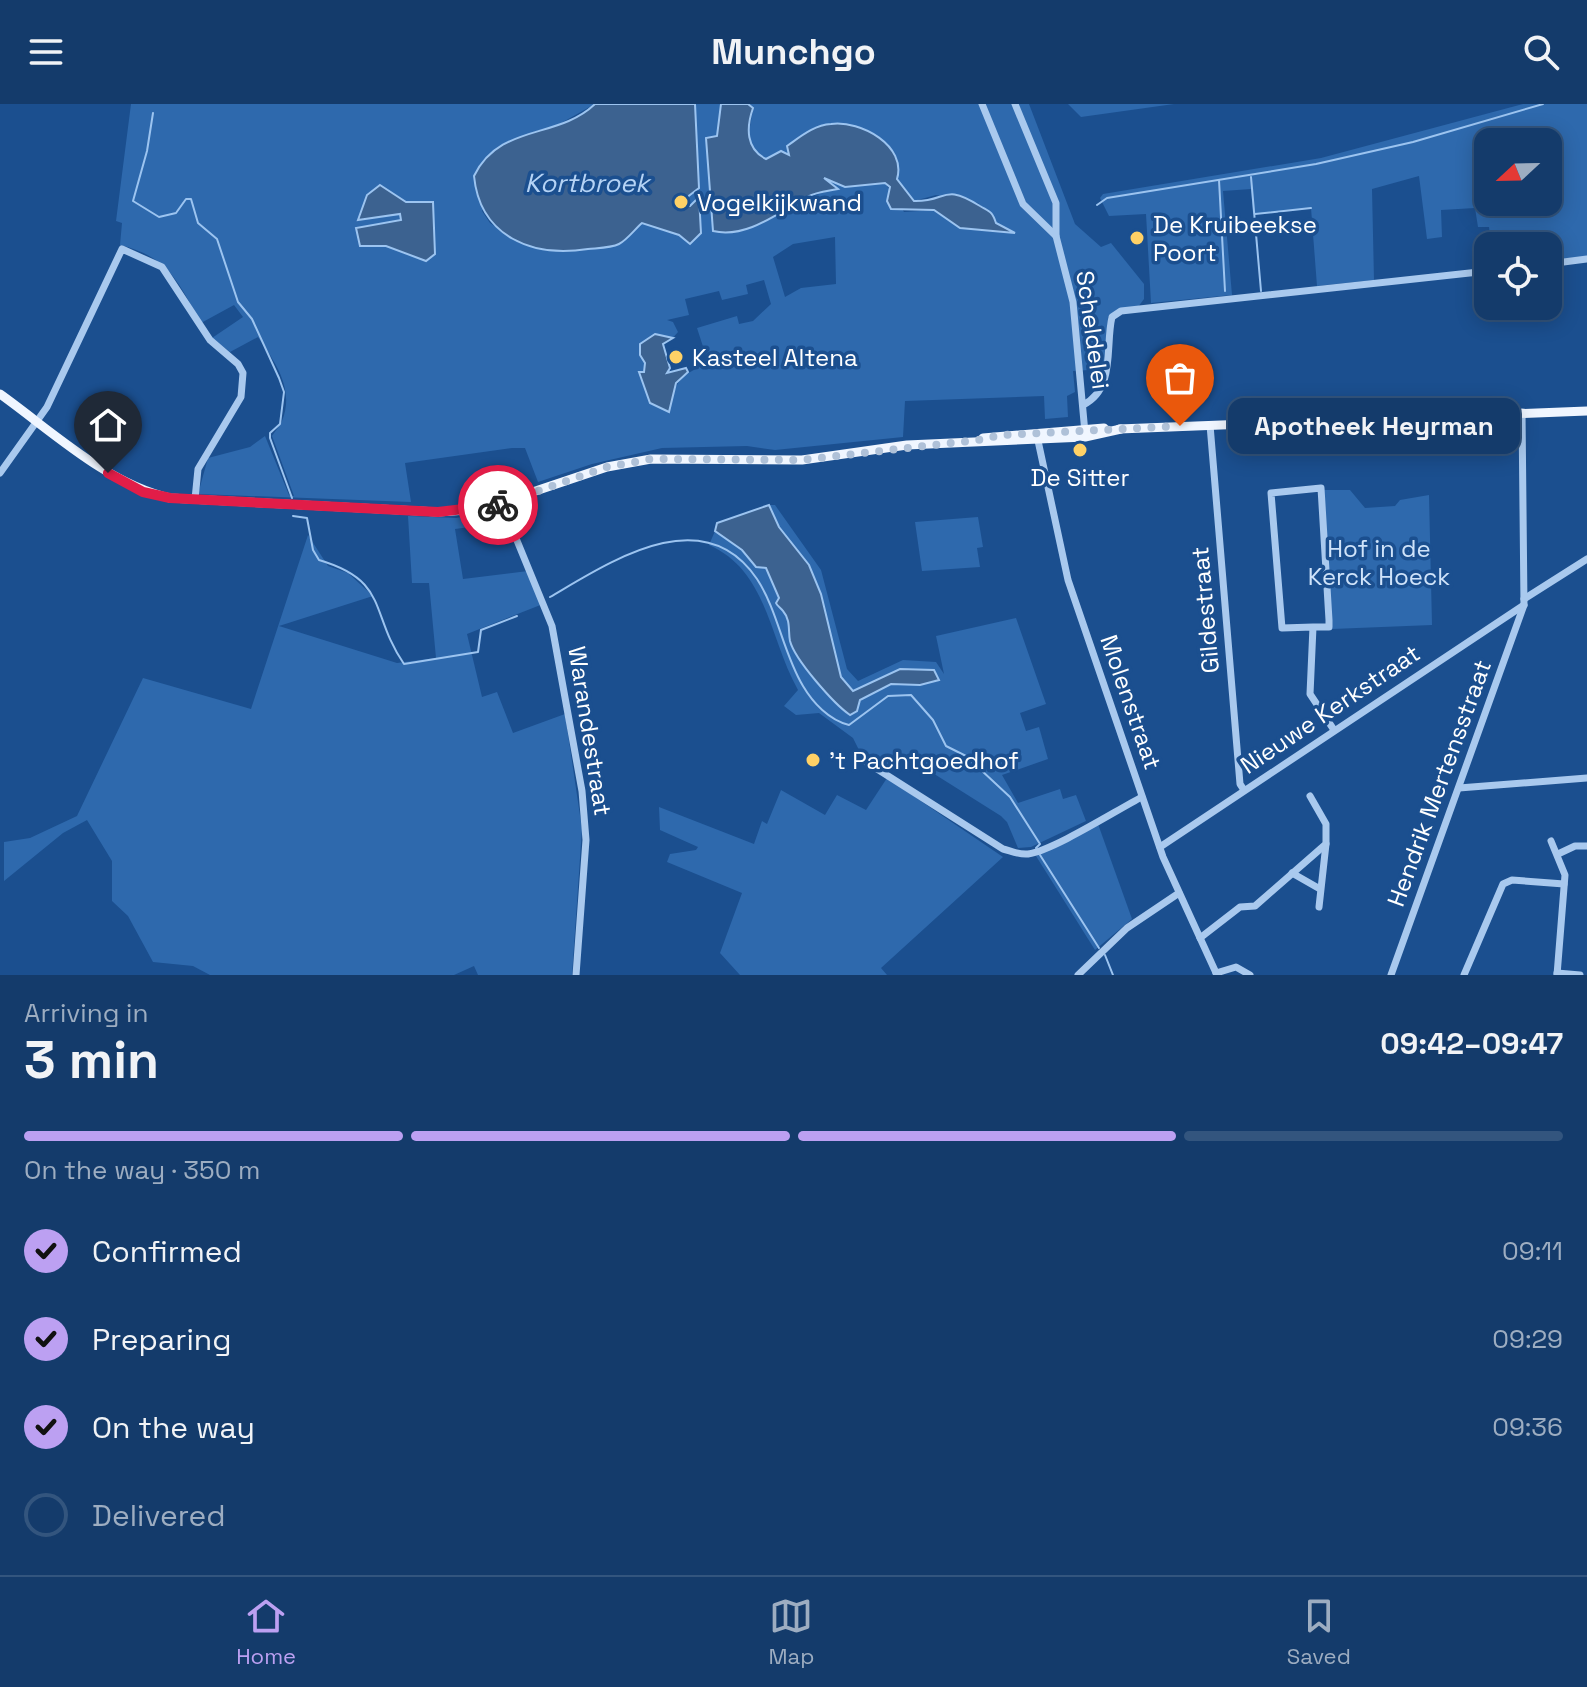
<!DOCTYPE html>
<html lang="en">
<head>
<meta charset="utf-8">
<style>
  :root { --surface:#143b6b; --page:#1d4271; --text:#f1f3f6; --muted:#9dadc1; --line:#33557e; --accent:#bca0f2 }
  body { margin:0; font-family:"Space Grotesk",sans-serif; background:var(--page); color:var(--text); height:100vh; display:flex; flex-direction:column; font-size:30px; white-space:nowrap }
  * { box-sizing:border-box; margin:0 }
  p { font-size:26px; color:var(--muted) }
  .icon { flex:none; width:44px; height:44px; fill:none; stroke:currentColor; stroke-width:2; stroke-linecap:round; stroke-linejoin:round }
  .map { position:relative; height:871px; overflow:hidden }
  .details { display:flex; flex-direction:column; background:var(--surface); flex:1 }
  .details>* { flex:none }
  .needle { width:52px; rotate:248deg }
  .tools { position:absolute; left:1474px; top:24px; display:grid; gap:16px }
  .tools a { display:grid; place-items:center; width:88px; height:88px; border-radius:16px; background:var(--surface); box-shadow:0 4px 20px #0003,0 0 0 2px var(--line); font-size:40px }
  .pin { position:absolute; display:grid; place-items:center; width:68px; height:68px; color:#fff; margin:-82px -34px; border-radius:50% 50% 50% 0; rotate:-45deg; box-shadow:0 0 8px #0007 }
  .pin .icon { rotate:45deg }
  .courier { position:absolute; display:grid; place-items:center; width:80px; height:80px; margin:-40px; border:6px solid #e11d48; border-radius:50%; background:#fff; color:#222; box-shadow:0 2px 10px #0007 }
  .bubble { position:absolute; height:56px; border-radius:16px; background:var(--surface); box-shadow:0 4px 20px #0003,0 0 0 2px var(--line); font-size:26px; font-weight:600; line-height:56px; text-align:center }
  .headline em { font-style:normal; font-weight:600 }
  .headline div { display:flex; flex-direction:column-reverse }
  .headline { display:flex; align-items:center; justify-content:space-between; height:136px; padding:0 24px }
  h1 { font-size:52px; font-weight:600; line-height:60px }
  .bar { display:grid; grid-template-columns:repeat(4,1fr); gap:12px 8px; align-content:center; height:96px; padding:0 24px }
  .bar i { height:10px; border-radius:6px; background:var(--line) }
  .bar .current { background:var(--accent) }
  .bar p { grid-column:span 4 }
  ol { padding:0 24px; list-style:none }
  li { display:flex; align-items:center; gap:24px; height:88px }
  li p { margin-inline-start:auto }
  li .icon { padding:8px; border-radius:50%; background:var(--accent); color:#111; stroke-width:4 }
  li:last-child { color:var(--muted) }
  li i { width:44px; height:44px; border:4px solid var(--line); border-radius:50% }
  header { display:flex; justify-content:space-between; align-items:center; height:104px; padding:0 24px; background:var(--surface); font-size:36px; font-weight:600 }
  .tab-bar { display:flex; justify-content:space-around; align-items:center; height:112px; border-top:2px solid var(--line); background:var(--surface); font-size:22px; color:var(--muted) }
  .tab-bar a { display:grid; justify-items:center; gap:4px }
  .tab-bar .current { color:var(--accent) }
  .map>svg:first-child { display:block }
</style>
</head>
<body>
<header><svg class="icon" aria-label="menu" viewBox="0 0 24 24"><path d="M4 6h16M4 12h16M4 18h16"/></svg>Munchgo<svg class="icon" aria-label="search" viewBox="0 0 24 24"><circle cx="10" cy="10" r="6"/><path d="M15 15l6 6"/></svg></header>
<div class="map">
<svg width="1587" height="871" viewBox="0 0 1587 871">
  <rect width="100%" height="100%" fill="#1b4f8f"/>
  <g fill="#2e69ad" fill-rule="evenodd">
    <path d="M131 0H595L554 23 532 28 482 107 490 119 522 140 618 141 642 119 679 131 698 94 690 102H679L678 94 699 84 695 0H721L717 32 706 35 714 127C761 127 792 95 836 85L823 74 845 83 885 79 904 108 934 106C953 122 992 129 1015 128L996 119 978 99 936 91 914 97 899 80 790 51 766 55 756 50 748 34 753 5 748 0H1029L1075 120 1101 143 1111 139 1144 180V195L1138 203 1119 205 1108 213 1105 265 1073 267 1075 288 1067 292 1068 313 1045 315 1044 292 905 297 903 333 775 346 747 342 662 344 592 360 538 378 525 344H512L405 359 411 398 198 390 208 354 250 343 265 332 289 391 294 392 272 332C275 327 280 322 282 317 295 285 275 258 258 233L230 248 212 234 243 213 234 201 201 219C178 178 169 153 120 141L122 119 116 117ZM406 98H433L426 157 386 142H360L356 124 401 116ZM835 133 836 180 801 184 785 193 773 153 793 140ZM764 176 771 200 753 217 739 220 737 212 697 224 708 258C679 274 676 274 669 308L640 268H644C647 247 667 242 678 228L673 218 667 216 689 211 685 195 719 187 722 196 748 190 746 181Z"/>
    <polygon points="1068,0 1174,0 1081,13"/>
    <path d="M1523 0H1587V152L1548 157V142H1491L1489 123H1478L1475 104 1441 106 1442 133 1427 135 1419 72 1372 85 1374 176 1317 182 1311 104 1253 110 1251 85 1223 87 1232 191 1151 199 1146 110 1109 112 1100 94 1103 90 1321 54ZM1488 38H1548V98H1488Z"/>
    <polygon points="1324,386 1350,386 1365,404 1395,402 1400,396 1429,391 1432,521 1332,525"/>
    <path d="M769 401H775L821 466 847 565 858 577 903 556 936 558 944 570 936 532 1016 514 1046 600 1020 609 1026 627 1039 623 1048 655 1002 671 1018 699 1060 685 1063 695 1076 691 1086 717 1031 743 1018 744 1007 718 1001 712 912 656 895 668 860 648 853 634 819 609 796 611 784 602 798 586C769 535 768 467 709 441L715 427 742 446 756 463 766 464 791 526 789 534 821 585 847 610C859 597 872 587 889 581 908 574 921 587 936 570L934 566 900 565 853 587 841 573 821 490 809 461 779 423Z"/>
    <polygon points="492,407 501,412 499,419 455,425 463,475 528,467 543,500 467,530 482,593 497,588 513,629 565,610 582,725 572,871 478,871 474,862 454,871 210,871 193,862 153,858 128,812 112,797 112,757 87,716 63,729 4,777 4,738 30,734 77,712 143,574 251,605 308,431 328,462 348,469 373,492 279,522 397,559 436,554 429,479 412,479 408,412 456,414"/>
    <polygon points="978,413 983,443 977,444 980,463 922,467 915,418"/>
    <polygon points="887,674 1003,753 881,864 887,871 740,871 720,849 742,789 667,758 670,750 696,746 698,743 660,726 659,703 754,740 762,717 767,720 781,686 825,711 837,691 866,706"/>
    <polygon points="1098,720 1132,815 1095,846 1036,752"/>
  </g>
  <g fill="#3c6290" stroke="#9cc4f0" stroke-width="2">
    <path d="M595 0H695L699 84 686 94H678L679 102H690L699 93 701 129 690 140 679 131 642 119C635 125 627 136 619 140 611 144 597 144 588 145 533 154 480 133 474 72 500 19 557 36 595 0Z"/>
    <path d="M721 0H748L753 4C746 24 746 45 766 55L781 47 789 51 787 42C800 33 814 21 831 20 861 16 907 42 897 75L914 97C948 98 942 78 980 102 990 108 992 107 996 119L1015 129 960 124 934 106 891 105 887 97 890 83 885 79 845 83 824 74 838 85C828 87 816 88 807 93 779 108 747 135 713 127L706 34 717 32Z"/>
    <polygon points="380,81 406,98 433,98 435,150 426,157 386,142 360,142 356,124 401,116 400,110 358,116 367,91"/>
    <polygon points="655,230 673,234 663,240 670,264 667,269 686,264 688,268 676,279 669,308 650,299 639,268 644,268 645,259 640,251 640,240"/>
    <path d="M769 401 779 423 809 461 821 490 841 573 853 587 900 565 934 566 939 576 920 581 891 580 860 596 857 607 850 611C834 600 795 556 790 537 788 528 791 516 783 507 781 504 777 502 776 499L779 494 766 464 756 463 742 446 715 427 717 419Z"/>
  </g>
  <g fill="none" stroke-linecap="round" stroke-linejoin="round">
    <g stroke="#9cc4f0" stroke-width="2">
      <polyline points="153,9 147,47 133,97 159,113 176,109 186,95 191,95 198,119 217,135 238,198 252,215 279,274 284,288 280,320 270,329 270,334 292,394"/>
      <polyline points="1251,73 1261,187"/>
      <polyline points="1219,76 1225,187"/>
      <polyline points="1097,101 1107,94 1316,60 1413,38 1543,0"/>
      <polyline points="1255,110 1311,104"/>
      <path d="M293 412 307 414 313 446 319 456C390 477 369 509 404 560L478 548 481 526 517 512"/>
      <path d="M550 493C610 458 703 395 757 475 778 507 783 549 803 582 813 599 829 616 849 621L888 592 911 591 933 616 946 642 966 652 1010 693 1040 740 1036 744"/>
      <polyline points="1040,751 1099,844"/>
      <polyline points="1105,851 1113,871"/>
    </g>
    <g stroke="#a9c9ee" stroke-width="7">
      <polyline points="982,0 1023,100 1056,132 1073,198 1085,329"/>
      <polyline points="1015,0 1056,99 1056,132"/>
      <polyline points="1548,160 1587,155"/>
      <path d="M1083 301C1116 285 1105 242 1112 213L1121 207 1488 167"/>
      <polyline points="1210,321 1240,680 1244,686"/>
      <polyline points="1037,332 1068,476 1163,753 1217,871"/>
      <polyline points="0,369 47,303 122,145 162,163 210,236 238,260 243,269 241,293 198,365 195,395"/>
      <polyline points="502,400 552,522 582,687 586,736 576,871"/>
      <polyline points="1524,495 1587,455"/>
      <polyline points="1313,523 1329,523 1329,516 1321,384 1271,389 1282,524 1313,523 1310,590 1334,626"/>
      <path d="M863 656 1003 745C1011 747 1019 751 1028 750 1054 746 1115 707 1142 693"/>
      <polyline points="1459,684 1587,674"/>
      <polyline points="1551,737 1565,771 1557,871"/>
      <polyline points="1160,743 1524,501"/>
      <polyline points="1558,750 1575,742 1587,742"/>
      <polyline points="1292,769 1320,785"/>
      <polyline points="1319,803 1326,740"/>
      <polyline points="1200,834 1240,803 1255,802 1326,740 1326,720 1310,692"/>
      <polyline points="1216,869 1236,863 1250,871"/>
      <polyline points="1557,869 1580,871"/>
      <polyline points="1078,871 1127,824 1179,789"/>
      <polyline points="1391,871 1524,501 1522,308"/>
      <polyline points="1464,871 1503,780 1512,776 1564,780"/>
    </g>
    <g stroke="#f0f6ff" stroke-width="9">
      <path d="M0 290C53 328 106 379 170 394L438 408 482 405 607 363 651 355 802 356 907 341 1085 333 1121 325"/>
      <polyline points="1119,325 1587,307"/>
      <polyline points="983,334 1104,324"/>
    </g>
  </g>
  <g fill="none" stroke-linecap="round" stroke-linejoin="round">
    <polyline stroke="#afc1d8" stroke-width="8" stroke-dasharray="0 14.4" points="498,401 607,363 651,355 802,356 978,336 1002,331 1180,322"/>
    <polyline stroke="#e11d48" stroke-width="10" points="108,369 143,388 170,394 438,408 498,401"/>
  </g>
  <g fill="#ffd166" stroke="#1b4f8f" stroke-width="3">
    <circle cx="681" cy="98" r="8"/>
    <circle cx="1137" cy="134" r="8"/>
    <circle cx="676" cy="253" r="8"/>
    <circle cx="1080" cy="346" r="8"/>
    <circle cx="813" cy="656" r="8"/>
  </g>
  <g text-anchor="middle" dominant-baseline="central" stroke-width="7" stroke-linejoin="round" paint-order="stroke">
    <g font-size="24" fill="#fff" stroke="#1b4f8f" text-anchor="start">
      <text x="697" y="98">Vogelkijkwand</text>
      <text x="1153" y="120">De Kruibeekse<tspan x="1153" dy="28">Poort</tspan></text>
      <text x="692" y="253">Kasteel Altena</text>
      <text x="1080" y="373" text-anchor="middle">De Sitter</text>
      <text x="829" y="656">'t Pachtgoedhof</text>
    </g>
    <g font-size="24" fill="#fff" stroke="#1b4f8f">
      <text transform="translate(1093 226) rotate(82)">Scheldelei</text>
      <text transform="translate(1205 506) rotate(-95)">Gildestraat</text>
      <text transform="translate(1131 598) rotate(71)">Molenstraat</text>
      <text transform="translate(1330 605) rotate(-34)">Nieuwe Kerkstraat</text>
      <text transform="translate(590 627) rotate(81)">Warandestraat</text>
      <text transform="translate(1439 679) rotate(-70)">Hendrik Mertensstraat</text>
    </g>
    <g font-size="24" fill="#cfe3fa" stroke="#1b4f8f">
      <text x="1379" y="444">Hof in de<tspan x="1379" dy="28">Kerck Hoeck</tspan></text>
    </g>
    <g font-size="26" font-style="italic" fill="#b5d3f5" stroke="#1b4f8f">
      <text x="587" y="79">Kortbroek</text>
    </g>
  </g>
</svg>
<div class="tools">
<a><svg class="needle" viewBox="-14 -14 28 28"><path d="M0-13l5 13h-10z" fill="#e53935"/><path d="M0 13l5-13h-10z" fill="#9dadc1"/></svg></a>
<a><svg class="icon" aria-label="locate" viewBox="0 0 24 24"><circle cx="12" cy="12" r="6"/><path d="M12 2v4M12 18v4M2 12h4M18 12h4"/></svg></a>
</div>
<div class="pin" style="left:1180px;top:322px;background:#ea580c"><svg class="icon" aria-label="bag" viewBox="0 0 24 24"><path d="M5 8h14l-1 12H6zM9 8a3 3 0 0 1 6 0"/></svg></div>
<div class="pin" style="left:108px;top:369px;background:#1f2937"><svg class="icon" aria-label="home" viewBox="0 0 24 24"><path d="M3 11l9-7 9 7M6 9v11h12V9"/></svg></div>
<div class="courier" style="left:498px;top:401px"><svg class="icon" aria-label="bike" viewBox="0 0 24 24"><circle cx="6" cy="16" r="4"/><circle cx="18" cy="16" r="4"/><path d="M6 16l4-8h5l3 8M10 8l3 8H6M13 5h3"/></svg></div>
<div class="bubble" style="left:1228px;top:294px;width:292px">Apotheek Heyrman</div>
</div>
<section class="details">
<div class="headline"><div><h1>3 min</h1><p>Arriving in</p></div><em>09:42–09:47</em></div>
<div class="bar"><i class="current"></i><i class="current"></i><i class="current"></i><i></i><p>On the way · 350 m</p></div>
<ol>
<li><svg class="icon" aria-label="check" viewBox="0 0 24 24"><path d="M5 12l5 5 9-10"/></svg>Confirmed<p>09:11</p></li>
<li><svg class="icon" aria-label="check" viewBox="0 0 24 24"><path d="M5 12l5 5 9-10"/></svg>Preparing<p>09:29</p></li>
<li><svg class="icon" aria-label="check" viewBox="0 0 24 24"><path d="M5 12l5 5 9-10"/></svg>On the way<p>09:36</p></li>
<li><i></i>Delivered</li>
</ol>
</section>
<nav class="tab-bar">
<a class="current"><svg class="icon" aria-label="home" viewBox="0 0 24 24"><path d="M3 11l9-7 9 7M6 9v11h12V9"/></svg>Home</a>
<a><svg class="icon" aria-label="map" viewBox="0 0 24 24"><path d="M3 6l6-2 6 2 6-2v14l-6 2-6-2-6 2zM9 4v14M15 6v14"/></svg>Map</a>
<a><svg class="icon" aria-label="saved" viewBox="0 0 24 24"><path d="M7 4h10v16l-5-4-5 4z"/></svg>Saved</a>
</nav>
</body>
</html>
